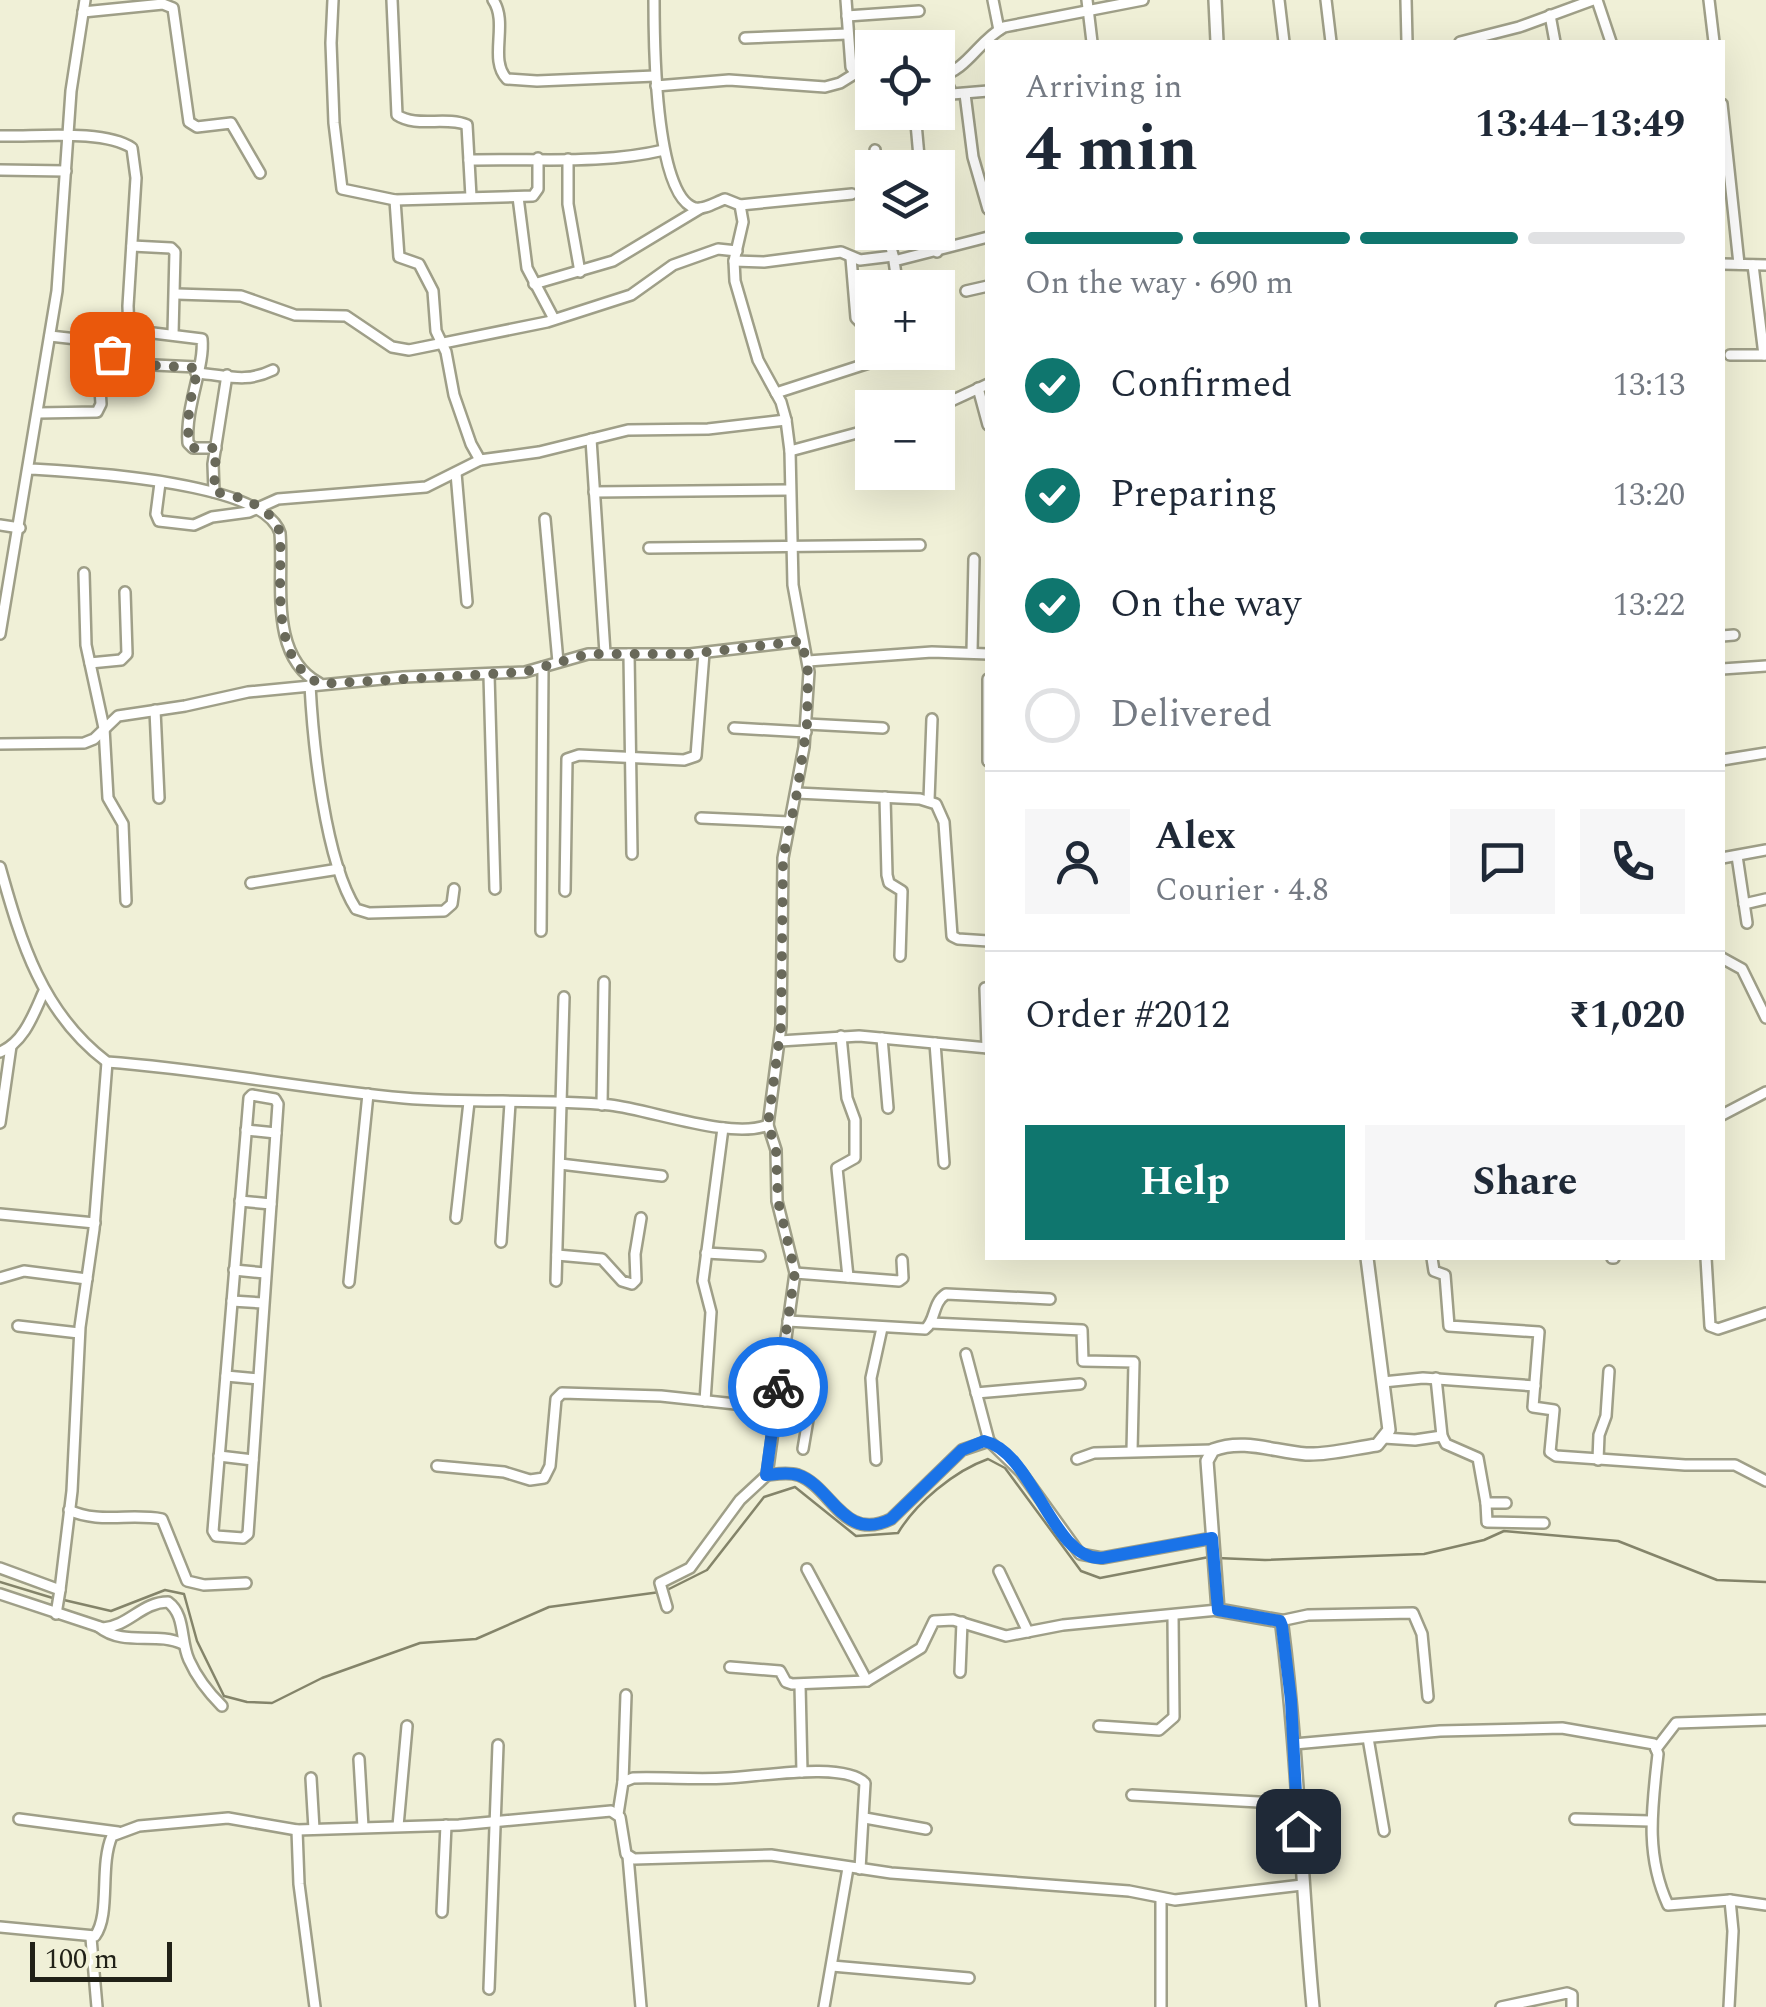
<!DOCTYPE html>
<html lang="en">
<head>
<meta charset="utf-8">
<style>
  :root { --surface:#fff; --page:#f6f6f7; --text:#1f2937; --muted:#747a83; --line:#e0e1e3; --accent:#0f766e }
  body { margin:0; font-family:Spectral,serif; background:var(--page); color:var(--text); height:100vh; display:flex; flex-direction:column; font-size:38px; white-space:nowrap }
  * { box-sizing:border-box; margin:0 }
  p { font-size:32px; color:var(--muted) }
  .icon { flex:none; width:55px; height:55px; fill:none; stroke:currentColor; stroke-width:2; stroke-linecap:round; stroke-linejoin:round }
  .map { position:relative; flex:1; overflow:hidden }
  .panel { position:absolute; left:985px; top:40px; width:740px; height:1220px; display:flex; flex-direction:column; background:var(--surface); border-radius:0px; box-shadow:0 10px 40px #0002 }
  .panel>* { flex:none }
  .controls { position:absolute; left:855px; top:30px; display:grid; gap:20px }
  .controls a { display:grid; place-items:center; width:100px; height:100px; border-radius:0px; background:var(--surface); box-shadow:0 10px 40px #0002; font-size:50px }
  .scale { position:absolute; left:30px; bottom:25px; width:142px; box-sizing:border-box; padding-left:10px; border:5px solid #212117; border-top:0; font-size:28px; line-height:35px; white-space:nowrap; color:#212117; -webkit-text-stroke:8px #f0f0d7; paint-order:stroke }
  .pin { position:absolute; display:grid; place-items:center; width:85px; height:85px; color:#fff; margin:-42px; border-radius:20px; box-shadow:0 5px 15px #0006 }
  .courier { position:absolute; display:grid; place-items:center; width:100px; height:100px; margin:-50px; border:8px solid #1a73e8; border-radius:50%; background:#fff; color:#222; box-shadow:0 2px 12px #0007 }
  .head em { font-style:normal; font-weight:700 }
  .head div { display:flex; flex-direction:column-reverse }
  .head { display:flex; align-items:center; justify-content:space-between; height:170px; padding:0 40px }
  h1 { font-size:65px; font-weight:700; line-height:75px }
  .bar { display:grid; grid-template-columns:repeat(4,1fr); gap:15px 10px; align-content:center; height:120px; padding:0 40px }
  .bar i { height:12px; border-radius:8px; background:var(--line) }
  .bar .current { background:var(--accent) }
  .bar p { grid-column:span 4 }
  .line { display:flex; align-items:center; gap:25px; padding:0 40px; border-top:2px solid var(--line) }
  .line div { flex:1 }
  .round { display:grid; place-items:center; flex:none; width:105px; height:105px; border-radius:0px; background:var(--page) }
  ol { padding:0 40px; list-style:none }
  li { display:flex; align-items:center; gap:30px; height:110px }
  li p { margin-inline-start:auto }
  li .icon { padding:10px; border-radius:50%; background:var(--accent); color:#fff; stroke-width:4 }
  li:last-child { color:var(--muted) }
  li i { width:55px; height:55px; border:5px solid var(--line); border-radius:50% }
  .primary-button { display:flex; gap:20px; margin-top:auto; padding:20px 40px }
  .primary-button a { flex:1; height:115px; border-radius:0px; background:var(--accent); color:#fff; font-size:40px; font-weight:700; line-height:115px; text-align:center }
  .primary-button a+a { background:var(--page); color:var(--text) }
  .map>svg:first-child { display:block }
</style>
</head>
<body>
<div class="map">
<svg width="1766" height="2007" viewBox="0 0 1766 2007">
  <rect width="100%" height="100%" fill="#f0f0d7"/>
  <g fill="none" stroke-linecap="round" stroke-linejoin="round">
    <g stroke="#84846a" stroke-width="2.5">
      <polyline points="1217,1558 1265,1560 1424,1554 1484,1540 1504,1531 1618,1541 1717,1580 1766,1582"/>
      <polyline points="0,1582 56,1599"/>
      <path d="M667 1590 707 1570 764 1497 795 1487 856 1536 898 1533C916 1503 954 1471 988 1459L1005 1468 1081 1571 1100 1578 1209 1557"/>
      <polyline points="64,1600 111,1611 165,1590 184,1594 197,1641 224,1696 247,1702 272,1703 322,1678 420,1643 476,1639 549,1607 660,1592"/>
    </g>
    <defs>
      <g id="minor">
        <polyline points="333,0 331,43 334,123 342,189 395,200 533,196 538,189 538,158"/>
        <path d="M392 0 397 115C416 128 446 116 467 125L471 197"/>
        <path d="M493 0C509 23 488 60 507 79L537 81 655 76"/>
        <polyline points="846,0 851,67 856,73 872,76"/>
        <polyline points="993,0 999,30"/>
        <polyline points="1087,0 1092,42"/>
        <polyline points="1279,0 1284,42"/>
        <polyline points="1326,0 1331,42"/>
        <polyline points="1406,0 1407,42"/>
        <polyline points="1597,0 1611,42"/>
        <polyline points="1709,0 1714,42"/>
        <polyline points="83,12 163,4 173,8 189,122 197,127 231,123 260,173"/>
        <polyline points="1550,15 1555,42"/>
        <polyline points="847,16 919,11"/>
        <polyline points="745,38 848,34"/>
        <polyline points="1460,42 1519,27 1593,0"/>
        <polyline points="944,76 952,94 988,91"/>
        <path d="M938 77C968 70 978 41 1004 27L1143 0"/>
        <polyline points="656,86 729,80 825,87 840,83 856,73"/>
        <polyline points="965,94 973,157 988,209"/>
        <polyline points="1722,104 1739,264"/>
        <polyline points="915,112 920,168"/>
        <path d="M0 136C36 137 103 129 132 148L136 178 128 306 130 363"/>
        <polyline points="875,150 877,168"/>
        <polyline points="568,159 568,204 580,272"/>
        <path d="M469 160C535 158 600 165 664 150"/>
        <polyline points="0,170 66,171"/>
        <polyline points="518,197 527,268 554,319"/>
        <polyline points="395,200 399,257 419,264 433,291 436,331 446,352 454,395 471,444 480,460"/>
        <polyline points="740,205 852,194"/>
        <polyline points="887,232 894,259"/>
        <polyline points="933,232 937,252"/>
        <polyline points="132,246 171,248 175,252 173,334"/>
        <polyline points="851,258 856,318 864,326 872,326"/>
        <polyline points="734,261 764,262 841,252 860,260 893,256"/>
        <polyline points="1722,264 1766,265"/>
        <polyline points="1753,265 1764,355"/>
        <polyline points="534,284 613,261 701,208"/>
        <polyline points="898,288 894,261 988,237"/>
        <polyline points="966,291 988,286"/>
        <polyline points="176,294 241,296 295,315 346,316 392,347 409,350 547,322 631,295 673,265 718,249 737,251"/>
        <path d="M129 330 202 339C205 366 185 407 188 443L193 448H216"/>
        <polyline points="50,336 130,345"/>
        <polyline points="1730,355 1766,355"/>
        <polyline points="111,363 197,367"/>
        <path d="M196 373C227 375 244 384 273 370"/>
        <polyline points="978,388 988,425"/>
        <polyline points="776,393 903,352"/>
        <polyline points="936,408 988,384"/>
        <polyline points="38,413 97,412 101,404 100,389 108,378 112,343"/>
        <polyline points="591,439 605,653"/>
        <polyline points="790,451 872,429"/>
        <path d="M30 469C80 472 264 481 280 533 284 580 268 656 319 683"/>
        <polyline points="456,473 467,602"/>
        <polyline points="160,483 156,514 159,521 194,525 212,517 249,512 278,499 426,487 480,460 539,452 628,430 708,429 786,420"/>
        <polyline points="214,492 213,464 227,375"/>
        <polyline points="594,492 789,490"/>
        <polyline points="545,519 558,662"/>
        <polyline points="0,525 20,528"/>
        <polyline points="649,548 920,545"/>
        <polyline points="84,573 86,645 104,728 108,798 123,824 126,901"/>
        <polyline points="0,634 57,291 71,91 85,0"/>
        <polyline points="1722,636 1734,635"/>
        <polyline points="972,652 974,559"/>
        <polyline points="629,654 632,854"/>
        <polyline points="808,661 932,652 988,654"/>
        <polyline points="90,663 121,660 127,654 125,592"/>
        <polyline points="1722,669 1766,666"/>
        <polyline points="489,675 495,889"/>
        <polyline points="988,679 988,761"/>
        <path d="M310 685C313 743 325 861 356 909L369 913 444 911 452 904 454 889"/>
        <polyline points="155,710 159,798"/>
        <polyline points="807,724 883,728"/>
        <polyline points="734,728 806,732"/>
        <polyline points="0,744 84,743 94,739 118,716 185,706 248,692 403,677 525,672 588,654 690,654 802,641"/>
        <polyline points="1722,760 1766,753"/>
        <polyline points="797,793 920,799 936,804 944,822 952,936 958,939 988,941"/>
        <polyline points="885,797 887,875 889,883 902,891 900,956"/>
        <polyline points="929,800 932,719"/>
        <polyline points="701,818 789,822"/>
        <polyline points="1737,856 1747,923"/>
        <polyline points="1722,858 1766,850"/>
        <path d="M0 867C21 942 42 1013 107 1062 206 1069 304 1089 404 1098 472 1104 542 1098 610 1105 652 1110 732 1140 768 1125L781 1026 783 858 804 747 809 672 793 585 790 451 786 420 781 402 758 360 735 281 734 261 743 222 740 205 725 199C716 202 704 210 695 208 654 197 654 35 654 0"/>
        <polyline points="251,883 339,869"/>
        <polyline points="565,891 567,759 579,755 684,760 696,756 704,653"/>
        <polyline points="1744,904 1766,899"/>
        <polyline points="541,931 543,667"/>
        <polyline points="1722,958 1742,969 1766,1018"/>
        <polyline points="985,988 987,1048"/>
        <polyline points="841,1036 847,1098 855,1120 855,1158 837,1168 848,1277"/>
        <polyline points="882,1038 888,1108"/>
        <polyline points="780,1041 859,1036 988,1048"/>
        <polyline points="935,1043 944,1163"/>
        <path d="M0 1052C24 1043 34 1013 44 991"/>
        <polygon points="252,1095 275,1099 278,1104 248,1534 243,1538 216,1536 213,1531 249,1098"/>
        <polyline points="602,1105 604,982"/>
        <polyline points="1722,1115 1766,1092"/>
        <polyline points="0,1123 11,1046"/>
        <polyline points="246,1130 276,1133"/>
        <polyline points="560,1164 662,1176"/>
        <polyline points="240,1201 271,1204"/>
        <polyline points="0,1214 95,1223"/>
        <polyline points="456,1218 469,1102"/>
        <polyline points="501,1242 510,1103"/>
        <polyline points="706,1253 760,1256"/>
        <polyline points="557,1255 602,1259 622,1281 632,1284 636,1280 635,1254 641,1218"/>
        <polyline points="1432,1258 1434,1271 1445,1275 1449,1326 1539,1332 1533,1407 1554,1410 1550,1452 1556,1456 1685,1465 1735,1465 1766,1481"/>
        <polyline points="1612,1258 1614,1258"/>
        <polyline points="1706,1258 1710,1326 1718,1329 1766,1313"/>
        <polyline points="234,1270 265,1273"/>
        <polyline points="795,1273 899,1281 903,1278 902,1260"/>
        <polyline points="0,1278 24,1271 87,1279"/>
        <polyline points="556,1281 564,997"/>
        <polyline points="349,1282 368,1094"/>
        <polyline points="232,1301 263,1303"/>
        <path d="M788 1321 925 1329C936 1321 932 1303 946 1294L1050 1299"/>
        <polyline points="931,1323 1082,1330 1083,1361 1134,1362 1132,1451"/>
        <polyline points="18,1326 79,1333"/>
        <polyline points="966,1354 989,1441"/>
        <polyline points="226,1376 258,1379"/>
        <polyline points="1436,1378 1442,1436 1446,1444 1478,1458 1486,1503 1506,1503"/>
        <polyline points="779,1381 814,1384 803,1449"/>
        <polyline points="1383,1382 1423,1378 1535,1386"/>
        <polyline points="976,1393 1080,1384"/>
        <polyline points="705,1401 711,1312 703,1281 723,1128"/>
        <polyline points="1384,1438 1415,1440 1442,1436"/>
        <polyline points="219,1456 253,1460"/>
        <polyline points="1077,1459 1094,1453 1213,1450"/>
        <polyline points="876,1460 871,1378 882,1328"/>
        <polyline points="1598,1460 1599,1435 1606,1416 1609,1371"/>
        <polyline points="437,1466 504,1472 530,1480 544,1478 550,1466 556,1399 562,1393 661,1396 754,1406"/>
        <path d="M767 1475C777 1474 788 1472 798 1475 832 1487 843 1543 891 1519L962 1450 989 1441 1021 1472 1080 1554 1102 1558 1213 1538"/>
        <polyline points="1486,1503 1487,1522 1544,1523"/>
        <path d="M69 1510C98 1524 131 1513 162 1519L187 1581 204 1585 246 1583"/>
        <polyline points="0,1568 60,1590 56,1614"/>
        <polyline points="807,1569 867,1681"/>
        <polyline points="999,1571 1028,1632"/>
        <polyline points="60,1590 72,1491 80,1327 94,1229 107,1062"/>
        <path d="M0 1594 103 1628C129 1626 142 1602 168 1602 186 1615 180 1641 189 1660 197 1678 209 1693 222 1706"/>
        <polyline points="667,1607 660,1583 690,1568 740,1500 767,1475 795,1273 777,1201 776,1150 768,1125"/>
        <polyline points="1280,1621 1308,1615 1413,1613 1422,1634 1428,1697"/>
        <path d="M99 1627C124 1647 156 1631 183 1644"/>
        <polyline points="730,1667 780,1671 786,1682 792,1684 867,1681 921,1648 934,1621 953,1620 1006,1636 1063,1625 1218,1610"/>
        <polyline points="960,1672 962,1622"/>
        <polyline points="800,1685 802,1772"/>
        <polyline points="1099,1726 1159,1730 1174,1717 1173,1617"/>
        <polyline points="1368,1738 1384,1831"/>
        <path d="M1294 1744 1440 1731 1562 1728 1654 1744 1658 1754C1652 1808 1645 1855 1668 1905L1730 1900 1766 1905"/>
        <polyline points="1656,1749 1676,1723 1766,1720"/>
        <polyline points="359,1759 363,1827"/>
        <polyline points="311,1778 314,1829"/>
        <polyline points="623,1782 626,1695"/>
        <polyline points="1132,1795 1297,1804"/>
        <path d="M618 1814 623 1782 633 1778C665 1777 696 1780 727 1778 758 1777 844 1761 865 1783L860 1869"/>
        <polyline points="865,1818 926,1829"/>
        <polyline points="19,1819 118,1832"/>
        <polyline points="1575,1819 1650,1821"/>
        <polyline points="398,1826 407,1726"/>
        <polyline points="297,1830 299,1884 315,2007"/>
        <polyline points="628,1856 641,2007"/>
        <polyline points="442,1912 446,1825"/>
        <path d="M0 1927 95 1936C111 1914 99 1866 112 1836L139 1826 228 1818 297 1830 459 1825 611 1811 620 1817 626 1854 634 1859 771 1855 891 1873 1129 1891 1175 1900 1302 1885"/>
        <polyline points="91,1938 97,2007"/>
        <polyline points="832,1966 969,1978"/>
        <polyline points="489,1989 498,1745"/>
        <polyline points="824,2007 848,1868"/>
        <polyline points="1161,2007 1161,1899"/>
        <polyline points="1501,2007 1567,1993 1572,1995 1572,2007"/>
        <polyline points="1729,2007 1733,1931 1730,1900"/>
      </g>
      <g id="tertiary">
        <polyline points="1215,0 1217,42"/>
        <path d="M1313 2007C1301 1880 1298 1752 1282 1626L1280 1621 1218 1610 1207 1461 1213 1450C1244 1438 1275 1452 1306 1454 1329 1455 1354 1448 1377 1445L1389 1430 1367 1258"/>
      </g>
    </defs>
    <use href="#minor" stroke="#9f9f88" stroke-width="14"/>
    <use href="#tertiary" stroke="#9f9f88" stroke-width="16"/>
    <use href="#minor" stroke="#fff" stroke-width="9"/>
    <use href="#tertiary" stroke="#fff" stroke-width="11"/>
  </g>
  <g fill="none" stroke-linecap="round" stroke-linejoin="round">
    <path stroke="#69695a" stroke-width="10" stroke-dasharray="0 18" d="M112 354 111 363 198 368 189 407 188 442 194 448H216L214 492C240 496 272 506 280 533 283 580 268 658 320 684L525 672 588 654H690L802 641 808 672 807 724 797 793 783 858 781 1026 768 1124 776 1150 778 1201 795 1272 778 1387"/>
    <path stroke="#1a73e8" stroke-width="12" d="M778 1387 766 1475C777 1474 788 1472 798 1475 832 1486 843 1543 891 1519L962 1450 984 1441C1034 1452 1052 1561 1102 1558L1212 1538 1218 1610 1280 1621 1282 1626 1291 1700 1298 1831"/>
  </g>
</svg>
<div class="controls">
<a><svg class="icon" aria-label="locate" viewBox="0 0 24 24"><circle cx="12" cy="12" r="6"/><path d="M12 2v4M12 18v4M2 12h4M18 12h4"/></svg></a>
<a><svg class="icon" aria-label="layers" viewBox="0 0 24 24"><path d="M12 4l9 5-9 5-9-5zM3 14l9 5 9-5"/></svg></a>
<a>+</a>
<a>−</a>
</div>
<div class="scale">100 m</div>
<div class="pin" style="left:112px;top:354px;background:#ea580c"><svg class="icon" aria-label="bag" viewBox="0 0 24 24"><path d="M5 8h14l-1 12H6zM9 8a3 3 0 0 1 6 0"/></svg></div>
<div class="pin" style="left:1298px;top:1831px;background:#1f2937"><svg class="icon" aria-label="home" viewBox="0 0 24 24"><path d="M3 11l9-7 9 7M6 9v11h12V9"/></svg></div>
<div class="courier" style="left:778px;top:1387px"><svg class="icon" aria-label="bike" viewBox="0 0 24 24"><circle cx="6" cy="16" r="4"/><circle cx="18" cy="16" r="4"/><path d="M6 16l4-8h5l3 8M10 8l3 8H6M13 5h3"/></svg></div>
<section class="panel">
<div class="head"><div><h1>4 min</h1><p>Arriving in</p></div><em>13:44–13:49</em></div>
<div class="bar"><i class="current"></i><i class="current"></i><i class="current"></i><i></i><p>On the way · 690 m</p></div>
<ol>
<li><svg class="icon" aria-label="check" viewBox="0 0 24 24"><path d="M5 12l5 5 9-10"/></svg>Confirmed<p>13:13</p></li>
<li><svg class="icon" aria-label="check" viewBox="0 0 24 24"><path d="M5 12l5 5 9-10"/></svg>Preparing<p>13:20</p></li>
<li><svg class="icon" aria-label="check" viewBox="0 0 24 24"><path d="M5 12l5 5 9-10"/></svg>On the way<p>13:22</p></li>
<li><i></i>Delivered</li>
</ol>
<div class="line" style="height:180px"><a class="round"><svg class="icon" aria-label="person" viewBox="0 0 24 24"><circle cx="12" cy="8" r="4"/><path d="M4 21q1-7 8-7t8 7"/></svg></a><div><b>Alex</b><p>Courier · 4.8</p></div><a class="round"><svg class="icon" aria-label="chat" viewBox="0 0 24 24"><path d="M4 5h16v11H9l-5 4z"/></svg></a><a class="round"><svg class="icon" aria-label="phone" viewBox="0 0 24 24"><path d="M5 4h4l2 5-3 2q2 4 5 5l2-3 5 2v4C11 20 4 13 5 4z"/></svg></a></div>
<div class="line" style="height:130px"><div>Order #2012</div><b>₹1,020</b></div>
<div class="primary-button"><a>Help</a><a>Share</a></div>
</section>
</div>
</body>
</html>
